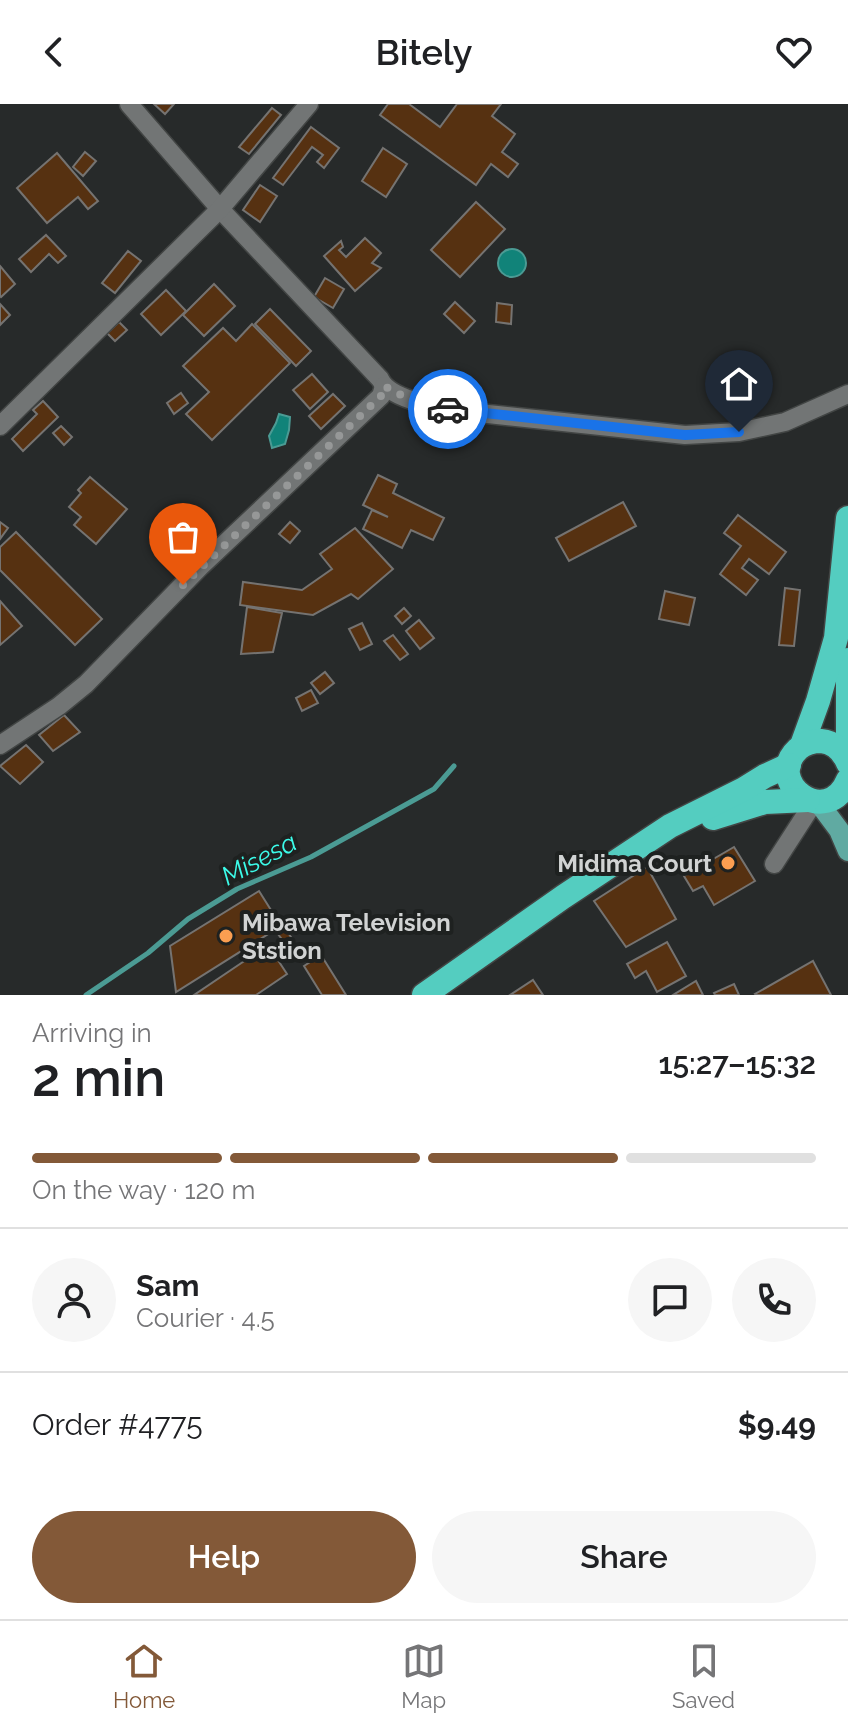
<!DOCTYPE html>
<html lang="en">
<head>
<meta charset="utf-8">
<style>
  :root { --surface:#fff; --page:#f6f6f6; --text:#202124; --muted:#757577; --line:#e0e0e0; --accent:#835938 }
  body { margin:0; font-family:Raleway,sans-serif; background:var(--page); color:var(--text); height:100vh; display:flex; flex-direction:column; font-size:30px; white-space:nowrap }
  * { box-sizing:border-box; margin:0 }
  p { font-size:26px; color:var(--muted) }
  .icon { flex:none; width:44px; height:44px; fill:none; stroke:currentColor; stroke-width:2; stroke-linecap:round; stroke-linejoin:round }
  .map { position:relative; height:891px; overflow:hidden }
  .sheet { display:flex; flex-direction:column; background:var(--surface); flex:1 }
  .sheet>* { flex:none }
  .pin { position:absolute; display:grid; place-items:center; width:68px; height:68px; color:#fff; margin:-82px -34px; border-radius:50% 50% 50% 0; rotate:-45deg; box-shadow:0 0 8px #0007 }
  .pin .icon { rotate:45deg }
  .courier { position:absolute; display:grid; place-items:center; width:80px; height:80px; margin:-40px; border:6px solid #1a73e8; border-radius:50%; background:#fff; color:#222; box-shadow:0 2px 10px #0007 }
  .overview em { font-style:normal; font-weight:600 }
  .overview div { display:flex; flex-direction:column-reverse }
  .overview { display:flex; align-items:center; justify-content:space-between; height:136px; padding:0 32px }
  h1 { font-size:52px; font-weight:600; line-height:60px }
  .bar { display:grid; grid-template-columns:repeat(4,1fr); gap:12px 8px; align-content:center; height:96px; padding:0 32px }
  .bar i { height:10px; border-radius:6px; background:var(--line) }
  .bar .selected { background:var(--accent) }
  .bar p { grid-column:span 4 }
  .line { display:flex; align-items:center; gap:20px; padding:0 32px; border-top:2px solid var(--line) }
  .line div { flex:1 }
  .round { display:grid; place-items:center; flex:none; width:84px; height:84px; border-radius:42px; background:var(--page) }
  .button { display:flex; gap:16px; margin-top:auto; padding:16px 32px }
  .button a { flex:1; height:92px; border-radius:48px; background:var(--accent); color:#fff; font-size:32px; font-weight:600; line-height:92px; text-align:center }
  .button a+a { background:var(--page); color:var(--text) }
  header { display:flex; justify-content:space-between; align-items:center; height:104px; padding:0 32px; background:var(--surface); font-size:36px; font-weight:600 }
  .dock { display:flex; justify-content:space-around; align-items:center; height:112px; border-top:2px solid var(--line); background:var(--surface); font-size:22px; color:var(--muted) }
  .dock a { display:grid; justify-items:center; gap:4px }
  .dock .selected { color:var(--accent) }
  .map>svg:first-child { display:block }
</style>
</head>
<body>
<header><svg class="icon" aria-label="back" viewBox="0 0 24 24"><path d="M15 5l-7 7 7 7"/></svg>Bitely<svg class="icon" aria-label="heart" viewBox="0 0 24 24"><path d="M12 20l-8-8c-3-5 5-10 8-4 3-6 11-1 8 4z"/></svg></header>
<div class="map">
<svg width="848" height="891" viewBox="0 0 848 891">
  <rect width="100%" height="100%" fill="#272a2a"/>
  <g fill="#118379" stroke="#4b9b94" stroke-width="2">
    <circle cx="512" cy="159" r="14"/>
    <polygon points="279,310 290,313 289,326 285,340 272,344 269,332 276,319"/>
  </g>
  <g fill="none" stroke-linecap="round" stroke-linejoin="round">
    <polyline stroke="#4b9b94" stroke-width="5" points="86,891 148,849 188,815 237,785 311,753 434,685 454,662"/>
  </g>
  <g fill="#563111" stroke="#757371" stroke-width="2">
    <polygon points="154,0 174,0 165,10"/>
    <polygon points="388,0 409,0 440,23 457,0 501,0 492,12 515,30 502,48 518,60 508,73 491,60 476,81 380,11"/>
    <polygon points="272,4 281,11 249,50 239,43"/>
    <polygon points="311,23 339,44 324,64 317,58 323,51 312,43 283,81 273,74"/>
    <polygon points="383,44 407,60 386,93 362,77"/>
    <polygon points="85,48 96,57 83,72 73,63"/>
    <polygon points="57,49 98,97 88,105 78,93 47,119 17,84"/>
    <polygon points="260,81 277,92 260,118 243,106"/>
    <polygon points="476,98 505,125 460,173 431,146"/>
    <polygon points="46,131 66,152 58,159 49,150 31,168 19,155"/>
    <polygon points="365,134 381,149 372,159 381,164 355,187 324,152 341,137 343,143 339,146 346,153"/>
    <polygon points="128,147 141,157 115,189 102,179"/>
    <polygon points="0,162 15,180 1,193 0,192"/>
    <polygon points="325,174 344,185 333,204 314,193"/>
    <polygon points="214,180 235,202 204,232 183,211"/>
    <polygon points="166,186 186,207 161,231 141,210"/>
    <polygon points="455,198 475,217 464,229 444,210"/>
    <polygon points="497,199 512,201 511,220 496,218"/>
    <polygon points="0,200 10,211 0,221"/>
    <polygon points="270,205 311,247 296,262 255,220"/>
    <polygon points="119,218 127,226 115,237 107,229"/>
    <polygon points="252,220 290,259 212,336 186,310 209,288 183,262 223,224 236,237"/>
    <polygon points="312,270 328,288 310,305 293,286"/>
    <polygon points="181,289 188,299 174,310 167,299"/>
    <polygon points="333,290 345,302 321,325 309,312"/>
    <polygon points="43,297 58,313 23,347 12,335 37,310 33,306"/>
    <polygon points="61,322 72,333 64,341 53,329"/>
    <polygon points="378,371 397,380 393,389 444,414 433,436 411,426 402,444 363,425 372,406 388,413 363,401"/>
    <polygon points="90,373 127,405 96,440 74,421 81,413 69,403 81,389 78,386"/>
    <polygon points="623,398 636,422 569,457 556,434"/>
    <polygon points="738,411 786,448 769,470 749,455 742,464 758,476 746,491 720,470 741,442 724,429"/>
    <polygon points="0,418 8,424 0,435"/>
    <polygon points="290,418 300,427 290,439 279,430"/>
    <polygon points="355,424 393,465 358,495 351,490 313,511 240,501 243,478 302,486 332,465 320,450"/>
    <polygon points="16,428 102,515 75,541 0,466 0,443"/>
    <polygon points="785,484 800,486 794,542 779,541"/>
    <polygon points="665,487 695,494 689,521 659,515"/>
    <polygon points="0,497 22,522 0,541"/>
    <polygon points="247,503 282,509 273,548 241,550"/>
    <polygon points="404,504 411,512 402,520 395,512"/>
    <polygon points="419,516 434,534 420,545 406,527"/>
    <polygon points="362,519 372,540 360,546 349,525"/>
    <polygon points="393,531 408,550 400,556 384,537"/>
    <polygon points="325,568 334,579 320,590 311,579"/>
    <polygon points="311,586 318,599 302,607 296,594"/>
    <polygon points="64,611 80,628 53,647 39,631"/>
    <polygon points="26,641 43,658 20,680 0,662"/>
    <polygon points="734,743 755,777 714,801 703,782 693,787 684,772"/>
    <polygon points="647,763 676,815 626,843 594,797"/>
    <polygon points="259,787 281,822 176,888 170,842"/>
    <polygon points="285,825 291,833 284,838 278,830"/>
    <polygon points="667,838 686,872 657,888 646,867 635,874 627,860"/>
    <polygon points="268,841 287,870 256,891 194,891"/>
    <polygon points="321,851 346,891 322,891 304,862"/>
    <polygon points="813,857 831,891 756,891 755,890"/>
    <polygon points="533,876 543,891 510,891"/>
    <polygon points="696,877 703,891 673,891"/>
    <polygon points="734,880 739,891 715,891 714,889"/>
  </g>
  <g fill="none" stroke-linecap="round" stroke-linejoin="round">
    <defs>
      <g id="minor">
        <path d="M129 0 220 105 380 275C390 296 438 303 460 307L685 331 739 328 785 318 848 290"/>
        <polyline points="0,322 220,105 309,0"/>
        <polyline points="0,641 59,602 86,580 201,462 381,292 384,282"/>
        <polyline points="774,760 814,698"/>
      </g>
      <polyline id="major" points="818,698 839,726 848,747"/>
      <g id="highway">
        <polyline points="848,556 848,630"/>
        <polyline points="802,641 818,597 836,534 848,414"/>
        <path d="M848 659C843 647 834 638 821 637 812 637 805 639 798 645 763 678 827 726 848 676"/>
        <polyline points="713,714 765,698 808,696"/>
        <polyline points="424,891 563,793 670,722 744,685 765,672 789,661"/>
      </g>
    </defs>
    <use href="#minor" stroke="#424544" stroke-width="21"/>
    <use href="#major" stroke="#424544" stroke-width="23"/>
    <use href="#highway" stroke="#424544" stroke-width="27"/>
    <use href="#minor" stroke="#727575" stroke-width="18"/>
    <use href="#major" stroke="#60aaa2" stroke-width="20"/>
    <use href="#highway" stroke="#54cdc0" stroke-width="24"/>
  </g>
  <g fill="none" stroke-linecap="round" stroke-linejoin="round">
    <polyline stroke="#969898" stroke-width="8" stroke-dasharray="0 14.4" points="183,481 381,292 384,282 409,295 448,305"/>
    <polyline stroke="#1a73e8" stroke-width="10" points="448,305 685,331 739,328"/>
  </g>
  <g fill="#fb9e51" stroke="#1e2120" stroke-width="3">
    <circle cx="728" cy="759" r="8"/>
    <circle cx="226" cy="832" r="8"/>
  </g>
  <g text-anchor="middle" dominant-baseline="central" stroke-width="8" stroke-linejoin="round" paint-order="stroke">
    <g font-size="24" font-weight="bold" fill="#d1d3d3" stroke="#1e2120" text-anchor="end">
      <text x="712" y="759">Midima Court</text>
      <text x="242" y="818" text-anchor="start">Mibawa Television<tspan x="242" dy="28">Ststion</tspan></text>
    </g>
    <g font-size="26" font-style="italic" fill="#3cfbe9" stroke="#1e2120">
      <text transform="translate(259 755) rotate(-28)">Misesa</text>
    </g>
  </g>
</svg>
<div class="pin" style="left:183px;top:481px;background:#ea580c"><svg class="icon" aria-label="bag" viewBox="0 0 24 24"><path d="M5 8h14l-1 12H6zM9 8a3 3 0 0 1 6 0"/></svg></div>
<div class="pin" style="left:739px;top:328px;background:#1f2937"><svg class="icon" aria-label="home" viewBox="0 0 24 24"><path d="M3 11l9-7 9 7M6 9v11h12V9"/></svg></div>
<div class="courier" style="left:448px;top:305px"><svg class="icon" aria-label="car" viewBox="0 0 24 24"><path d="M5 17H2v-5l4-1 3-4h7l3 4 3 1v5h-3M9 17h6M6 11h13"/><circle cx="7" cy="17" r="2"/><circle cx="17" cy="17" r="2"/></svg></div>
</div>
<section class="sheet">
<div class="overview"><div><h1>2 min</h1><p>Arriving in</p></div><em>15:27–15:32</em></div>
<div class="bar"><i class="selected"></i><i class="selected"></i><i class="selected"></i><i></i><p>On the way · 120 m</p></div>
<div class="line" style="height:144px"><a class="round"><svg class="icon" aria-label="person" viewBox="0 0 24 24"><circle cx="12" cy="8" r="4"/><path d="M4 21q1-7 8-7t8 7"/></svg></a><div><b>Sam</b><p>Courier · 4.5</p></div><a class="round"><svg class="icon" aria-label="chat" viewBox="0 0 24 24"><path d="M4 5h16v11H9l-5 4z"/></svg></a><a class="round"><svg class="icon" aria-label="phone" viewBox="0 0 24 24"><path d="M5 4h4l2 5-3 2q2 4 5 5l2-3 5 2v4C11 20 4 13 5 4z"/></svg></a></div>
<div class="line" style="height:104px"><div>Order #4775</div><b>$9.49</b></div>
<div class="button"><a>Help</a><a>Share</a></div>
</section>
<nav class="dock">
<a class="selected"><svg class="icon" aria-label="home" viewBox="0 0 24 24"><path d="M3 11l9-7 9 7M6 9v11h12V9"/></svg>Home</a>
<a><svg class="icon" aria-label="map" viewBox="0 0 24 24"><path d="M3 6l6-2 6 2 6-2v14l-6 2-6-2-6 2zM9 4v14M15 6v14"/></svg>Map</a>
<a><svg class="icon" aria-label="saved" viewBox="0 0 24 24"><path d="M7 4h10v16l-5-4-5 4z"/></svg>Saved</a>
</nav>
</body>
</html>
